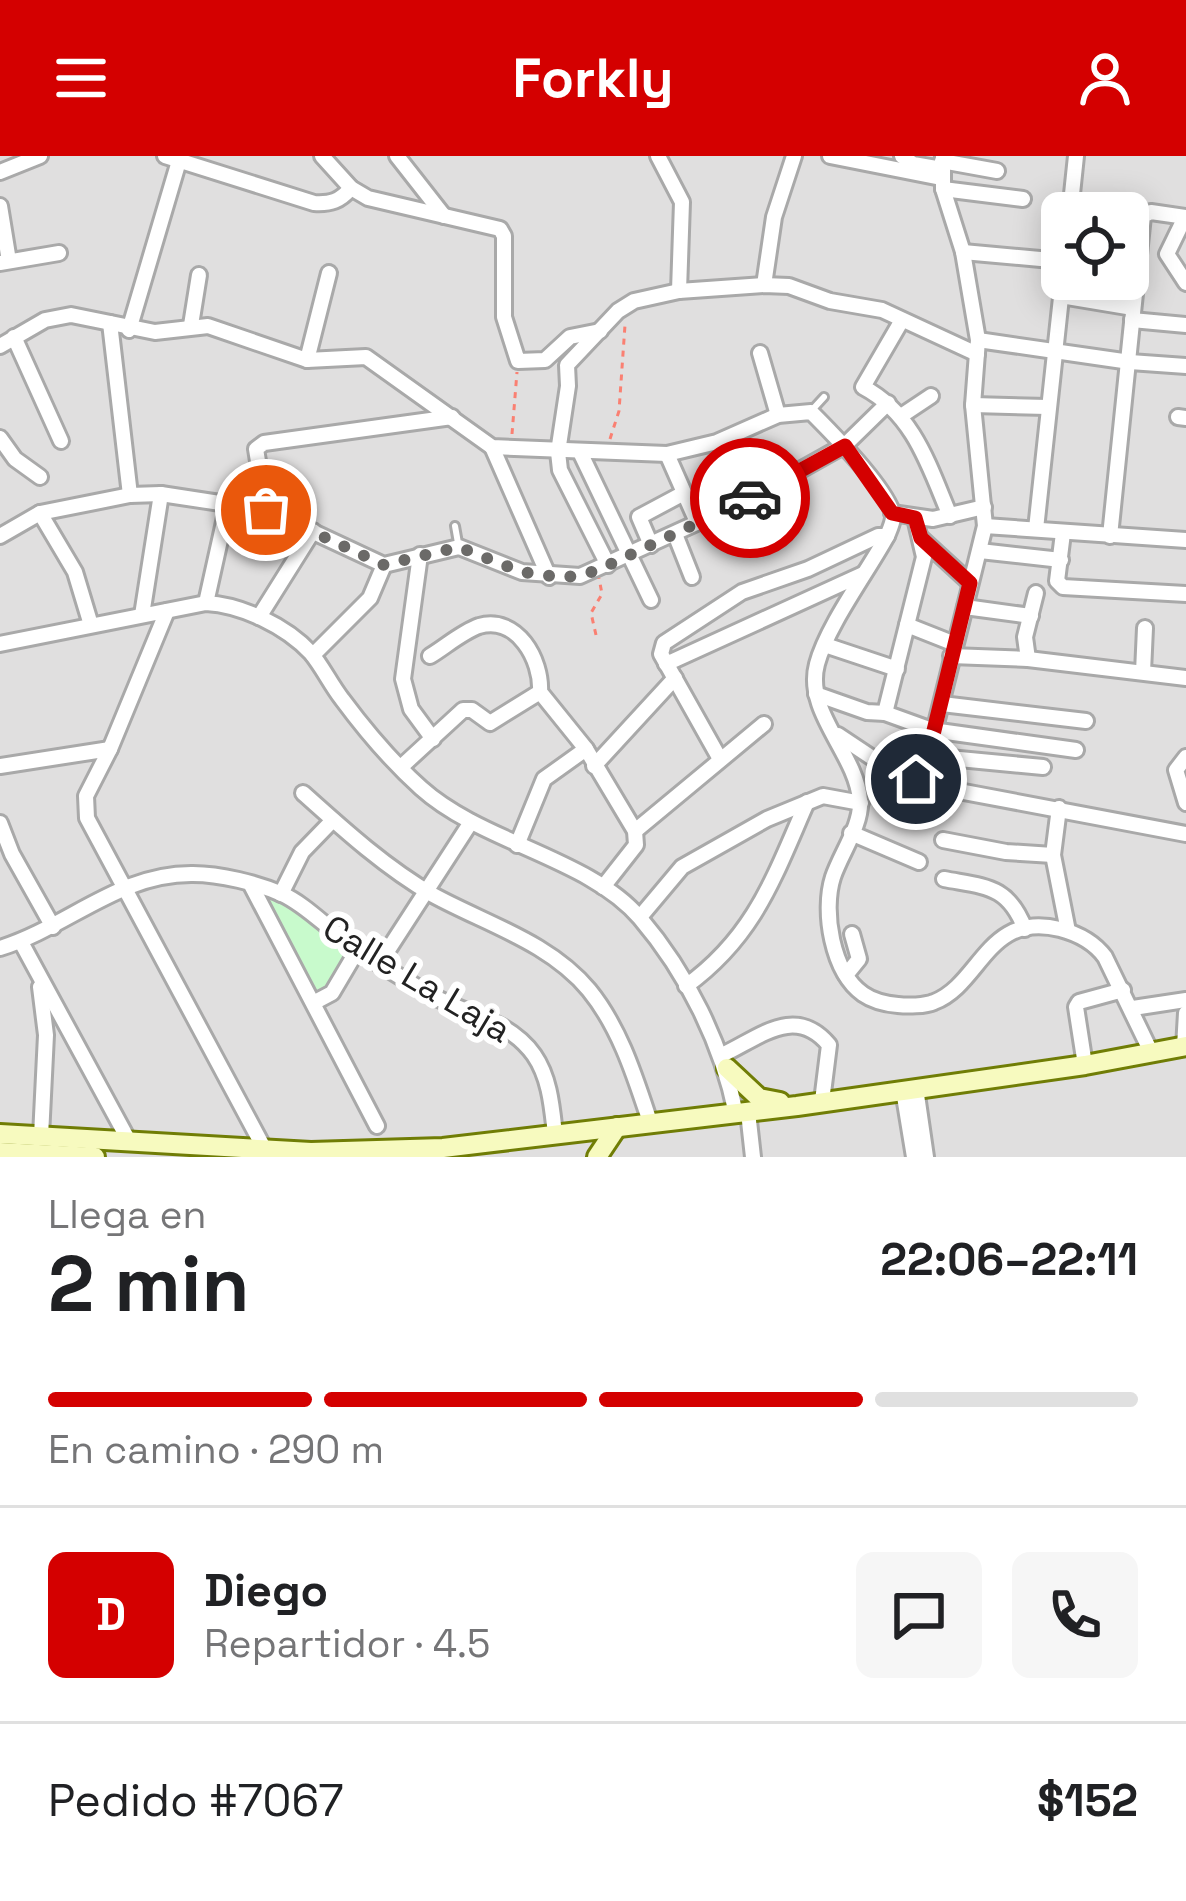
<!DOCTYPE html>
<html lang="es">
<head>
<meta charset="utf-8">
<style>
  :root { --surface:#fff; --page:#f6f6f6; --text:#202124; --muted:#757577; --line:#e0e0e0; --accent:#d40000 }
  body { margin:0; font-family:"Space Grotesk",sans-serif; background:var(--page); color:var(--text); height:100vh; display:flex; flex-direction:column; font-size:45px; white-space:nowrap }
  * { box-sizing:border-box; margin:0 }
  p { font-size:39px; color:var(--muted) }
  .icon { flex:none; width:66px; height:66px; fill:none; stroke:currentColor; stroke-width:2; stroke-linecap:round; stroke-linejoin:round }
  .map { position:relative; height:1001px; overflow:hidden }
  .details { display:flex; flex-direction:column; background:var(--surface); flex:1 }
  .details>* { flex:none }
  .fabs { position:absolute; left:1041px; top:36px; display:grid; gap:24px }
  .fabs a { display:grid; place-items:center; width:108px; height:108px; border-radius:18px; background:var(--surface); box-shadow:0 6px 30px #0003; font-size:60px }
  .pin { position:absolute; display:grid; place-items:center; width:102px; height:102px; color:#fff; margin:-51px; border:6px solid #fff; border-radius:50%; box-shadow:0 3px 12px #0007 }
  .courier { position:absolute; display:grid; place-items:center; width:120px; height:120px; margin:-60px; border:9px solid #d40000; border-radius:50%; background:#fff; color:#222; box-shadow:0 3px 15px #0007 }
  .head em { font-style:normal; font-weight:600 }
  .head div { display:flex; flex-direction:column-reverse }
  .head { display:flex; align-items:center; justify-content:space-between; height:204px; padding:0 48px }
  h1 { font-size:78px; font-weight:600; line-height:90px }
  .bar { display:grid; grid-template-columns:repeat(4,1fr); gap:18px 12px; align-content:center; height:144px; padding:0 48px }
  .bar i { height:15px; border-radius:9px; background:var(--line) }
  .bar .selected { background:var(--accent) }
  .bar p { grid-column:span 4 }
  .line { display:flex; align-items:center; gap:30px; padding:0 48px; border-top:3px solid var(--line) }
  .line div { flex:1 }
  .round { display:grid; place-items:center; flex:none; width:126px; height:126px; border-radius:18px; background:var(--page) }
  header { display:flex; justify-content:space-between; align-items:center; height:156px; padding:0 48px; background:var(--accent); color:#fff; font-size:54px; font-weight:600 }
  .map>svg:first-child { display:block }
</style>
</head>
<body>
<header><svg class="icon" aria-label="menu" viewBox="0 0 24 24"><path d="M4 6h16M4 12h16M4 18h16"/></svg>Forkly<svg class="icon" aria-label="person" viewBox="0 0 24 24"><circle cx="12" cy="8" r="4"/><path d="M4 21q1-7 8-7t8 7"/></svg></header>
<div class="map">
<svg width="1186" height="1001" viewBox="0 0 1186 1001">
  <rect width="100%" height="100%" fill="#f2efe9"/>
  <path fill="#e0dfdf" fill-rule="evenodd" d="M0 0H1186V1001H0ZM1062 57H1128V123H1062Z"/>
  <polygon fill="#c8facc" points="253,729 281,738 358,793 346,818 315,846"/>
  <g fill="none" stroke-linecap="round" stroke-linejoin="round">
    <defs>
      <g id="service">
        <polyline points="813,253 824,241"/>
        <polyline points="455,370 458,387"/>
      </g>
      <g id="minor">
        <path d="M165 0 314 47C331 48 340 45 351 32"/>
        <polyline points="322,0 351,32 368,42 500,73 504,80 504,161 518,205 545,204 570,181 600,175"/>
        <polyline points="397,0 444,60"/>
        <polyline points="658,0 682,46 679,135"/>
        <polyline points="830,0 941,22"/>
        <polyline points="902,0 913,8 942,13"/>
        <polyline points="942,5 997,15"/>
        <polyline points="0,16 40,0"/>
        <polyline points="943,33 1023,43"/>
        <polyline points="0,50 9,105"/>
        <polyline points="1070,57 1076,0"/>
        <polyline points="1185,61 1167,98 1186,127"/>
        <polyline points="963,96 1062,105"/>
        <polyline points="0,107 59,97"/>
        <polyline points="764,129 774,61 794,0"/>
        <polyline points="1061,140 1133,152"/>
        <path d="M902 164 863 231C914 258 929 310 950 360"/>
        <polyline points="1132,164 1186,169"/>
        <polyline points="110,167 130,339"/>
        <polyline points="191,169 199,119"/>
        <polyline points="129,174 179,5"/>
        <polyline points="14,181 61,285"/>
        <polyline points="978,184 1130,206 1186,210"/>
        <path d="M0 190 45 164 71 159 155 176 208 170 307 204 366 201 492 291 667 298 717 286 778 259 811 256C829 274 892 337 893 361 893 367 889 375 887 380 868 415 827 470 817 508 804 556 856 597 860 644 862 669 841 697 833 721 822 755 832 816 863 838 873 845 886 848 898 849 907 850 925 850 934 846 981 828 987 755 1060 773 1079 778 1094 786 1105 801L1151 896"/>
        <polyline points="760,197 778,259"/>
        <polyline points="307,204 329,117"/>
        <polyline points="973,249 1047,251"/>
        <polyline points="901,260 931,240"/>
        <polyline points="1178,261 1186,262"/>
        <polyline points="0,282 15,303 40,321"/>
        <polyline points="492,291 549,421"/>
        <polyline points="580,296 651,444"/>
        <polyline points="667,298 697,366"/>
        <polyline points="745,345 760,387"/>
        <polyline points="266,354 256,293 264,287 452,261"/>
        <polyline points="40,357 75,416 91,469"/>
        <polyline points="892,357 933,363 984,351"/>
        <polyline points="985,370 1186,384"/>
        <polyline points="1036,373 1063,123"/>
        <polyline points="1063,377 1057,425 1063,431 1186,438"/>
        <polyline points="675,378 692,421"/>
        <polyline points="0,380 40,357 130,339 161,338 266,354 384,409 459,391 522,416 580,420 745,345 845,289 888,247"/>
        <polyline points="1110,380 1143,60 1151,56 1186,61"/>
        <polyline points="921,382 970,427"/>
        <polyline points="651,389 639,361 684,337"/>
        <polyline points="980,395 1061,404"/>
        <polyline points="420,399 403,523 411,553 433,583"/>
        <polyline points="608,409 560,314 558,296 568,230 567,209 618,155 634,145 679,135 764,129 789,130 830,145 882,154 977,198"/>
        <polyline points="206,447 228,348"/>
        <polyline points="965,451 1031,460"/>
        <polyline points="167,455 110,593 86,640 87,662 264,992"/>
        <polyline points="142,459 161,338"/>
        <polyline points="259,461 313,375"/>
        <polyline points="907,469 955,488"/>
        <path d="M0 488 206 447C242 449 286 470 311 497 322 510 331 529 342 543 365 574 392 606 421 632 482 687 589 702 640 762 687 817 722 888 736 958"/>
        <polyline points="825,489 897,513"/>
        <polyline points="313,499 370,442 384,409"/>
        <path d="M430 500C445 491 462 476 479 470 517 459 542 504 540 536"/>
        <polyline points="951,500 1028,503 1186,522"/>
        <polyline points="1028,503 1025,481 1036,437"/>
        <polyline points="666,508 863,418"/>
        <polyline points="1143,516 1145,472"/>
        <polyline points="540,536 586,593 635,675 636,689 603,731"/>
        <polyline points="816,538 867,556 885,557 932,574 1076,594"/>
        <polyline points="942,548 1086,565"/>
        <polyline points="885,557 924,401 915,362"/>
        <polyline points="838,579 871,601 948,633 1186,678"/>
        <polyline points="928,600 1043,611"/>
        <polyline points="1186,601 1176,614 1186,647"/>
        <polyline points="720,603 661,498 664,487 742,436 808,413 878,380 887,380"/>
        <polyline points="0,610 110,593"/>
        <polyline points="594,610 675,522"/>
        <polyline points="401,611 463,554 472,554 490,567 540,536"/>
        <polyline points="916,623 928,600 985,370 973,249 978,184 963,96 943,33 943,0"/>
        <path d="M303 637C343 673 386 712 433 739 486 768 549 786 589 834 620 872 635 921 650 966"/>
        <polyline points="1059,652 1053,699 1068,775"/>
        <polyline points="0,667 12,698 53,771"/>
        <polyline points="635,675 764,568"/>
        <polyline points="851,677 919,706"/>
        <polyline points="943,684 1006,696 1053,699"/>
        <polyline points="517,689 544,623 586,593"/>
        <path d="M944 723C986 731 1008 729 1025 773"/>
        <polyline points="251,729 377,970"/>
        <polyline points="281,738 302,696 333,664"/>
        <polyline points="640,761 682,711 767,663 823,640 861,647"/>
        <polyline points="21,786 129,985"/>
        <path d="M0 792C68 771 119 717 193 718 220 718 257 727 282 738 304 748 322 767 341 781 370 803 401 822 433 840 468 859 509 864 534 899 550 922 552 952 555 978"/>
        <polyline points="379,808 471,666"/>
        <polyline points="846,819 859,803 852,778"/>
        <path d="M686 830C755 780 774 721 807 646"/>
        <polyline points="40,831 46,879 41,980"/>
        <polyline points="315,846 332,837 358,793"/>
        <polyline points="1133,852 1186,844"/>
        <polyline points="1184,891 1186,857"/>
        <path d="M722 899C759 882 795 848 829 889L822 945"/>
        <polyline points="1085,909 1076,851 1079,846 1123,834"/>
        <polyline points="916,932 926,1001"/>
        <polyline points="903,934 914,1001"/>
        <polyline points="748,956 753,1001"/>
      </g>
      <g id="secondary">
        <polyline points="727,912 759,942 780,946"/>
        <polyline points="0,978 311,996 443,992 797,950 1085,909 1186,890"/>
        <polyline points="0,996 95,1001"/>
        <polyline points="597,1001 617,971"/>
      </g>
    </defs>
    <use href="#service" stroke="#a9a9a9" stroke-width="12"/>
    <use href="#minor" stroke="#a9a9a9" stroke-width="20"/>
    <use href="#secondary" stroke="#707d05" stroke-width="24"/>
    <g stroke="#fa8072" stroke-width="3" stroke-dasharray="6 6" stroke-linecap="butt">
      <polyline points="512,278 517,216"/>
      <polyline points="610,283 619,255 625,169"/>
      <polyline points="596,479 591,457 602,438 599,422"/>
    </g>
    <use href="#service" stroke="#fff" stroke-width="6"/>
    <use href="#minor" stroke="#fff" stroke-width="14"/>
    <use href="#secondary" stroke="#f7fabf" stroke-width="18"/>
  </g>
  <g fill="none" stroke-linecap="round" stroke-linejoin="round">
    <polyline stroke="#6b6a68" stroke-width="12" stroke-dasharray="0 21.6" points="266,354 384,409 459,391 522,416 564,422 596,415 750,342"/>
    <polyline stroke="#d40000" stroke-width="15" points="750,342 845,290 892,357 915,362 921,382 970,427 928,599 916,623"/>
  </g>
  <g text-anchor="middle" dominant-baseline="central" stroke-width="12" stroke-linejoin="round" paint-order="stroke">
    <g font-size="36" fill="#222" stroke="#fff">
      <text transform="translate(417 823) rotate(31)">Calle La Laja</text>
    </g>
  </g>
</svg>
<div class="fabs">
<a><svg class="icon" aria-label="locate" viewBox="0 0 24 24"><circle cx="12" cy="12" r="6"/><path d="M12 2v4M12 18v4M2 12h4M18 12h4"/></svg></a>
</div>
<div class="pin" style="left:266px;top:354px;background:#ea580c"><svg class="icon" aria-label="bag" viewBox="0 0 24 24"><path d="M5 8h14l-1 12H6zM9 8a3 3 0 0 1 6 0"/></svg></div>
<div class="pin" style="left:916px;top:623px;background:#1f2937"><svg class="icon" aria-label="home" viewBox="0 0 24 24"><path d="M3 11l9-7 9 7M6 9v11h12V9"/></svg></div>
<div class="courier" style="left:750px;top:342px"><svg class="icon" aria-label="car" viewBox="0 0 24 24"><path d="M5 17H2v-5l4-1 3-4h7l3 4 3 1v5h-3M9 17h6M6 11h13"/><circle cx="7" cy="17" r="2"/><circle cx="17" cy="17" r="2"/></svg></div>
</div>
<section class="details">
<div class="head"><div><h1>2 min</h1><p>Llega en</p></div><em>22:06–22:11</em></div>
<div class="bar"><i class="selected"></i><i class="selected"></i><i class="selected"></i><i></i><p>En camino · 290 m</p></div>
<div class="line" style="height:216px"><b class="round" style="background:var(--accent);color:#fff">D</b><div><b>Diego</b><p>Repartidor · 4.5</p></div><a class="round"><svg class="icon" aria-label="chat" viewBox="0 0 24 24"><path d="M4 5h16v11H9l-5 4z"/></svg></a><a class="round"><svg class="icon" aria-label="phone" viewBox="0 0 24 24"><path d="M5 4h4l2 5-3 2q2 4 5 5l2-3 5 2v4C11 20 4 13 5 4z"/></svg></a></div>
<div class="line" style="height:156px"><div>Pedido #7067</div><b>$152</b></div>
</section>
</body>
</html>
